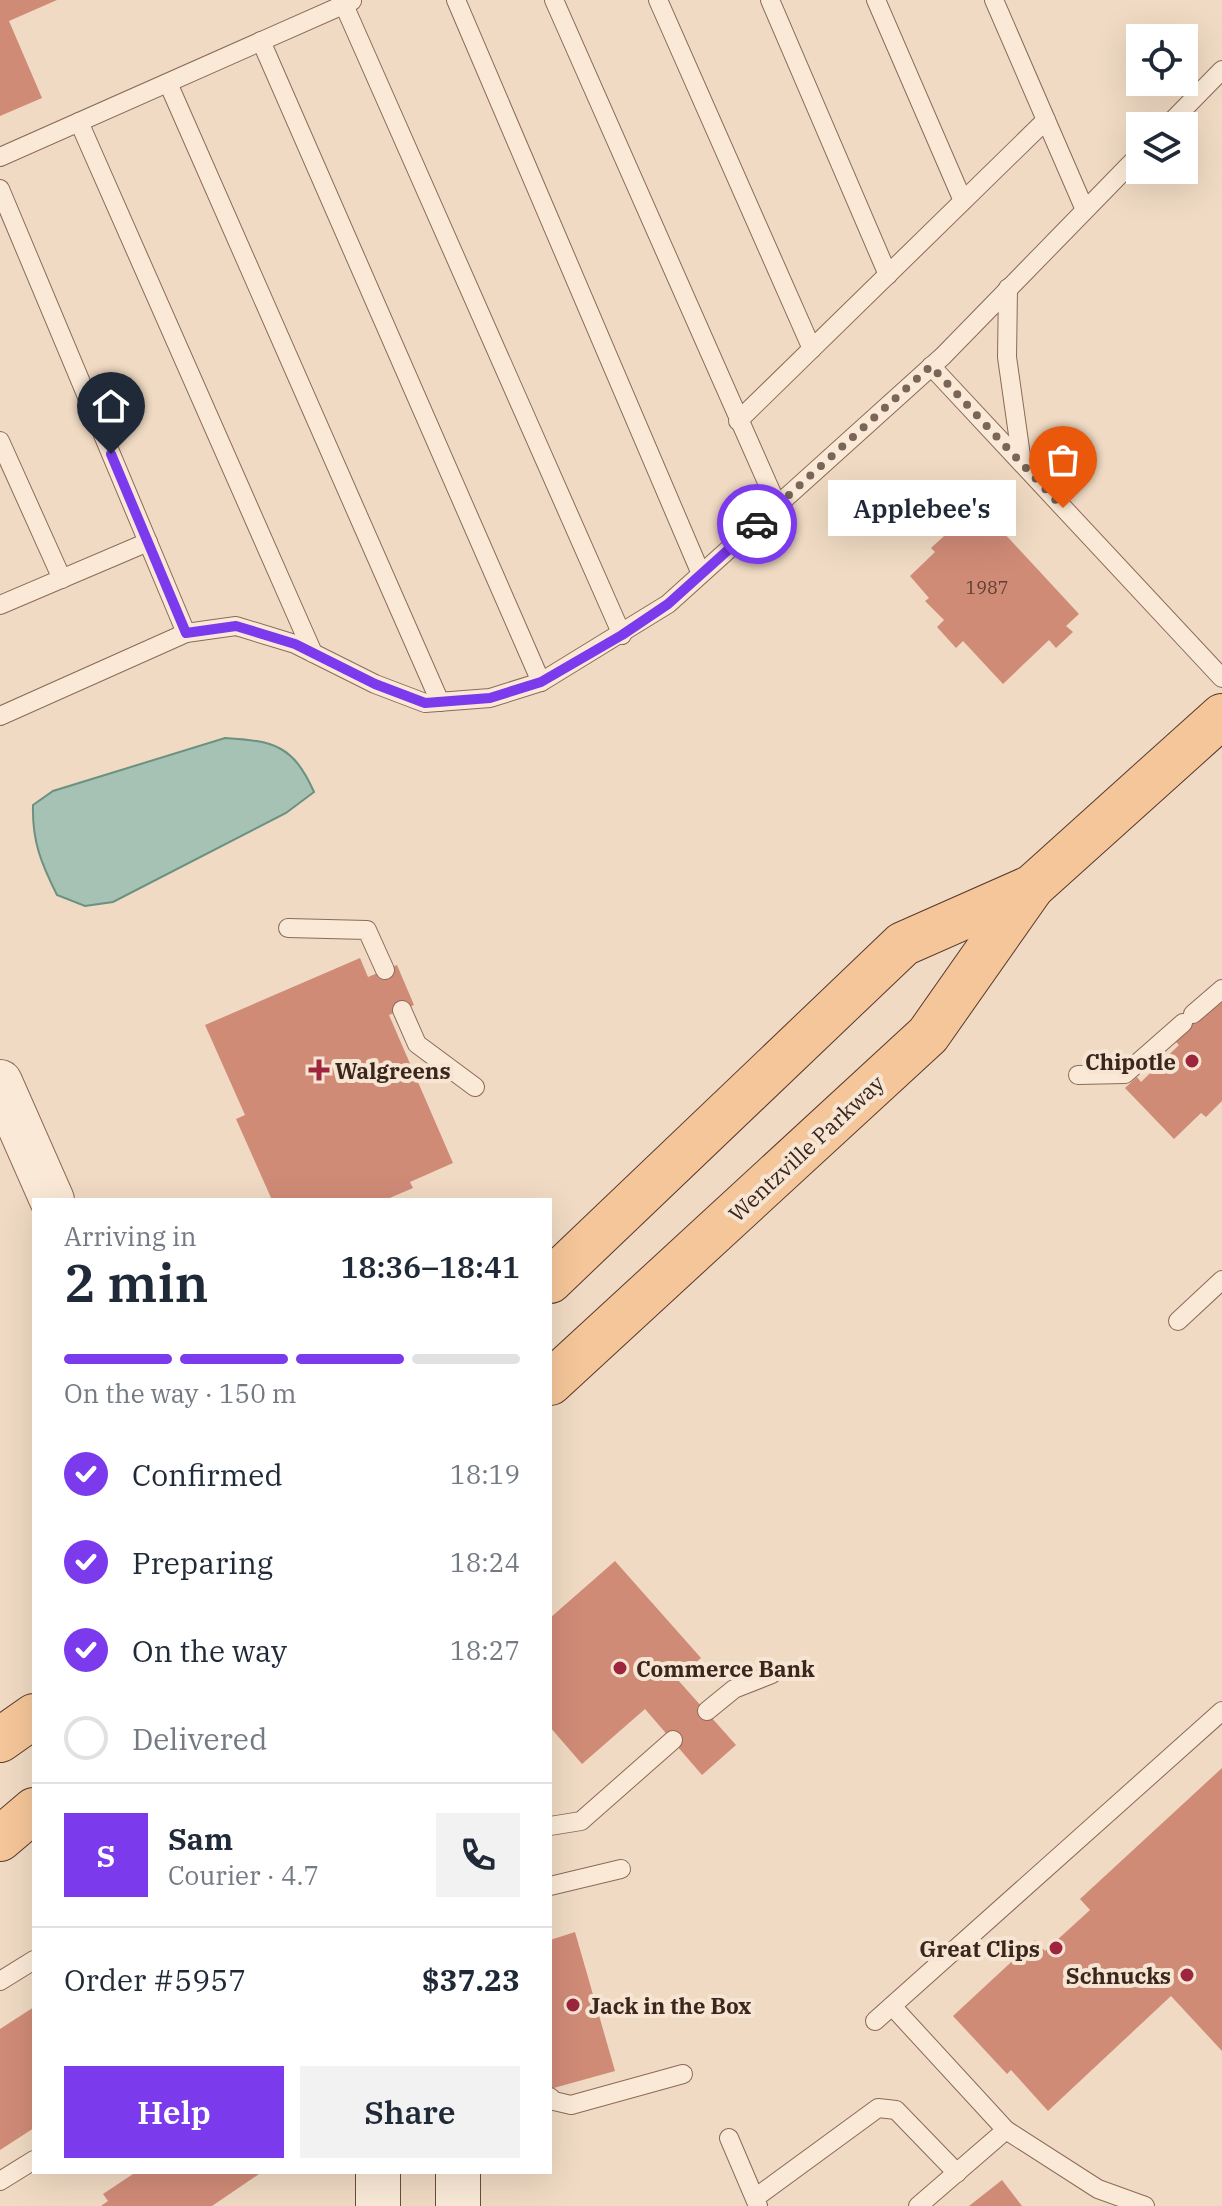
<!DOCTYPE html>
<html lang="en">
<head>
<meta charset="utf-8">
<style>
  :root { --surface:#fff; --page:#f2f2f3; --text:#1f2937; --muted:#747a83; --line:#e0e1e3; --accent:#7c3aed }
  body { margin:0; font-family:"IBM Plex Serif",serif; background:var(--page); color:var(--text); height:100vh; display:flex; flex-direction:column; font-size:30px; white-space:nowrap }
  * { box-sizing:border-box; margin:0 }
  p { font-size:26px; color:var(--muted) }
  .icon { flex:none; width:44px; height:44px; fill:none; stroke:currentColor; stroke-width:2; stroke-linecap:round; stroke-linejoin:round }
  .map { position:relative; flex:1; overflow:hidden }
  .details { position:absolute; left:32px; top:1198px; width:520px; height:976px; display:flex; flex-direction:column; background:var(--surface); border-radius:0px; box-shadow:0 8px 32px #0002 }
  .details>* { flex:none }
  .tools { position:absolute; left:1126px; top:24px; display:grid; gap:16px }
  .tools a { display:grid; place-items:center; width:72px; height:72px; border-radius:0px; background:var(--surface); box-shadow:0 8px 32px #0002; font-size:40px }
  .pin { position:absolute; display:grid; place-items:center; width:68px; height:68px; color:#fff; margin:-82px -34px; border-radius:50% 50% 50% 0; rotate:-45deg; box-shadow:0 0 8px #0007 }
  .pin .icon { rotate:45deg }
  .courier { position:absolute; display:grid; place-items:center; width:80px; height:80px; margin:-40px; border:6px solid #7c3aed; border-radius:50%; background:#fff; color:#222; box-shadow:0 2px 10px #0007 }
  .bubble { position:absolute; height:56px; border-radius:0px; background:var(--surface); box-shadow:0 8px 32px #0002; font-size:26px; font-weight:600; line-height:56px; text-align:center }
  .headline em { font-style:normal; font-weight:600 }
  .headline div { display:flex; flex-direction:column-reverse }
  .headline { display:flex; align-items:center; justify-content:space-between; height:136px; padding:0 32px }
  h1 { font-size:52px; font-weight:600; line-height:60px }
  .bar { display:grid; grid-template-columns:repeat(4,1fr); gap:12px 8px; align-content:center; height:96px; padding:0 32px }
  .bar i { height:10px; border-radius:6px; background:var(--line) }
  .bar .current { background:var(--accent) }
  .bar p { grid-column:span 4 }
  .line { display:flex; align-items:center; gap:20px; padding:0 32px; border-top:2px solid var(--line) }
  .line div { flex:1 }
  .round { display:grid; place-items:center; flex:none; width:84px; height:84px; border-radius:0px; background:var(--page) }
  ol { padding:0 32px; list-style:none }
  li { display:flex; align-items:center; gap:24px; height:88px }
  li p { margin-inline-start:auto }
  li .icon { padding:8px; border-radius:50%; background:var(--accent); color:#fff; stroke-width:4 }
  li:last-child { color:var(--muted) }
  li i { width:44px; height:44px; border:4px solid var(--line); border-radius:50% }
  .primary-button { display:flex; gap:16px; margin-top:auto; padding:16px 32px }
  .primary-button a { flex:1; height:92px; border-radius:0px; background:var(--accent); color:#fff; font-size:32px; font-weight:600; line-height:92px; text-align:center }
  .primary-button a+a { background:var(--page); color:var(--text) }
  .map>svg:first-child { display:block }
</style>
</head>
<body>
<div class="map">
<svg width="1222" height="2206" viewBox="0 0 1222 2206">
  <rect width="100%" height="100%" fill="#f0dac3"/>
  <path fill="#a5c2b4" stroke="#6b9180" stroke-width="2" d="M225 738C274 741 293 745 314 792L286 813 113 902 85 906 57 895C41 863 32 841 33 805L53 791Z"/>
  <g fill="#d08b77">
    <polygon points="0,0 57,0 9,21 42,98 0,116"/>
    <polygon points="978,505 1079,614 1066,626 1073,632 1056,648 1049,640 1003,684 963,641 956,648 937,627 944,620 925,601 929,598 910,576 935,552 931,548"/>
    <polygon points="360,958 368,977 397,965 414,1005 389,1015 453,1163 410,1182 413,1188 385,1200 272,1200 236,1119 245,1115 205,1025"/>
    <polygon points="1222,996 1222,1101 1206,1117 1201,1113 1174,1139 1125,1088 1137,1077 1141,1082 1179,1045 1174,1040 1181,1021"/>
    <polygon points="615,1561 701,1658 677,1679 736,1745 702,1775 645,1709 582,1764 550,1727 550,1618"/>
    <polygon points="1222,1768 1222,2051 1171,1996 1048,2111 1011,2070 1007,2074 953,2016 1035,1940 1045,1951 1090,1910 1080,1899"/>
    <polygon points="575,1932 615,2071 550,2089 550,1940"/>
    <polygon points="34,2007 34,2128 0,2150 0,2029"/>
    <polygon points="136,2172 262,2172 212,2206 101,2206 108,2201 103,2194"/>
    <polygon points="1002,2180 1022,2206 969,2206"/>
  </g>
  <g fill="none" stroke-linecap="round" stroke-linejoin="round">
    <defs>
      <g id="service">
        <polyline points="456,0 701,574"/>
        <polyline points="554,0 777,505"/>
        <polyline points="658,0 812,349"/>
        <polyline points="770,0 888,275"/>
        <polyline points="876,0 963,201"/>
        <polyline points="994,0 1085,210"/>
        <polyline points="344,5 622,635"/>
        <polyline points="261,41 541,682"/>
        <polyline points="168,83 440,702"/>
        <polyline points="79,122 313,653"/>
        <polyline points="1167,126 1222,70"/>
        <polyline points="0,157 352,1"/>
        <polyline points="0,189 186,633"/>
        <polyline points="1008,288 1007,357 1022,463"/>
        <polyline points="931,366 1222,678"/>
        <polyline points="738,421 1046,120"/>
        <polyline points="0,441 62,579"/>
        <polyline points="0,605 148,542"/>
        <polyline points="0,716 186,633 236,626 295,644 375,684 425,703 490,698 541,682 668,604 943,356 1140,154"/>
        <polyline points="288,928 367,930 385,970"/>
        <polyline points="402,1010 417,1044 475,1087"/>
        <polyline points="1193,1014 1222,989"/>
        <polyline points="1078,1075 1125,1074 1183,1023"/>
        <polyline points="1178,1321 1222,1280"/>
        <polyline points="707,1711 734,1689 772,1674"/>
        <polyline points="550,1826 581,1821 673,1740"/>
        <polyline points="550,1886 621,1869"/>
        <polyline points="0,1981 34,1960"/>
        <polyline points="892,2006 1006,2130 918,2206"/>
        <polyline points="875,2021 1222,1711"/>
        <polyline points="550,2097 554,2101 571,2105 683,2074"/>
        <polyline points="1006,2130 1098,2189 1145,2206"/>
        <polyline points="729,2138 758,2206"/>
        <polyline points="0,2181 34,2160"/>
        <polyline points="755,2198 878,2108 896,2110 957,2173"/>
      </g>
      <polyline id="tertiary" points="0,1082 52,1200"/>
      <g id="secondary">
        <polyline points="458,2172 458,2206"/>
        <polyline points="378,2206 378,2172"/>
      </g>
      <g id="primary">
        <polyline points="550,1281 903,944 1032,887"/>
        <polyline points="550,1383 928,1035 1032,887 1222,716"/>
        <polyline points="0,1740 34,1716"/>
        <polyline points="0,1839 34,1810"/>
      </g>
    </defs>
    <use href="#service" stroke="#8b6a59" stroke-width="20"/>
    <use href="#tertiary" stroke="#8b6a59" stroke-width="46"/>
    <use href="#secondary" stroke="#6d4b3c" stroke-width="46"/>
    <use href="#primary" stroke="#58392d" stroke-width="46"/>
    <use href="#service" stroke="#fae9d6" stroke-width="18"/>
    <use href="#tertiary" stroke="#fae9d6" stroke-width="44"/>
    <use href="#secondary" stroke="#fae9d6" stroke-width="44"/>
    <use href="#primary" stroke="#f5c699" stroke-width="44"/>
  </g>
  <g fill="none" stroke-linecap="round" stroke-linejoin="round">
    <polyline stroke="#7a6557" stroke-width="8" stroke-dasharray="0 14.4" points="757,524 931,366 1063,508"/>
    <polyline stroke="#7c3aed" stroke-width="10" points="111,454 186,633 236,626 295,644 375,684 425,703 490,698 541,682 622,635 668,604 757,524"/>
  </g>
  <g fill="#9d263e" stroke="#f7e5d3" stroke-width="3">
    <circle cx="1192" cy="1061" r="8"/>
    <path d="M315 1058h8v8h8v8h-8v8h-8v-8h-8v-8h8z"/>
    <circle cx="620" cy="1668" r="8"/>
    <circle cx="1056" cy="1948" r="8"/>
    <circle cx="1187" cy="1975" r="8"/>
    <circle cx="573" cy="2005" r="8"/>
  </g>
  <g text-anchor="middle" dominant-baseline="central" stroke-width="8" stroke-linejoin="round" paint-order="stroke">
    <g font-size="18" fill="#603f34">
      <text x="987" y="587">1987</text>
    </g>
    <g font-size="22" font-weight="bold" fill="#3a261d" stroke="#f7e5d3" text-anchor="end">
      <text x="1176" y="1061">Chipotle</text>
      <text x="335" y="1070" text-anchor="start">Walgreens</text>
      <text x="636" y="1668" text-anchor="start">Commerce Bank</text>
      <text x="1040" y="1948">Great Clips</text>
      <text x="1171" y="1975">Schnucks</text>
      <text x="589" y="2005" text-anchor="start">Jack in the Box</text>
    </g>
    <g font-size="22" fill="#3a261d" stroke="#f7e5d3">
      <text transform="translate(806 1148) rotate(-43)">Wentzville Parkway</text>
    </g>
  </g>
</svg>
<div class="tools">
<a><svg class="icon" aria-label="locate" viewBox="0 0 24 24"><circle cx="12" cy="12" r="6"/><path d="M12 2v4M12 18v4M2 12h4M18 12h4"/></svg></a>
<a><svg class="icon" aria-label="layers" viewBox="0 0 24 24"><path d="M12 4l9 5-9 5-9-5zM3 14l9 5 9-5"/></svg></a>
</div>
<div class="pin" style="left:1063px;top:508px;background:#ea580c"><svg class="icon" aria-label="bag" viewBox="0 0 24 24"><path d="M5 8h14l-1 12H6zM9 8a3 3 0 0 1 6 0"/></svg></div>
<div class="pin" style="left:111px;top:454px;background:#1f2937"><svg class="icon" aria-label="home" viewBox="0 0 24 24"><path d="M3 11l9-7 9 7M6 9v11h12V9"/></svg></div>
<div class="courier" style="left:757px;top:524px"><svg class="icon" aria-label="car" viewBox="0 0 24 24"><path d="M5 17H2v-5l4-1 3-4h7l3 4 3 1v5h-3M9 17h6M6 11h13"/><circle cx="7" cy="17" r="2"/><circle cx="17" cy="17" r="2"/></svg></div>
<div class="bubble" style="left:828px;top:480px;width:188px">Applebee's</div>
<section class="details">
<div class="headline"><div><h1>2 min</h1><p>Arriving in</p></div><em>18:36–18:41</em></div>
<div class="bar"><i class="current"></i><i class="current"></i><i class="current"></i><i></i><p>On the way · 150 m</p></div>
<ol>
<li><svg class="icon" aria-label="check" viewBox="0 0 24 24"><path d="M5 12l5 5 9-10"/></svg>Confirmed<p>18:19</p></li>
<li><svg class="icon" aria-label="check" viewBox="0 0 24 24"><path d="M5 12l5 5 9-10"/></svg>Preparing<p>18:24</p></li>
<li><svg class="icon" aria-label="check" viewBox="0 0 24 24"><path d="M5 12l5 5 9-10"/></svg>On the way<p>18:27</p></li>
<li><i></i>Delivered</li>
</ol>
<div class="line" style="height:144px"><b class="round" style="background:var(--accent);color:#fff">S</b><div><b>Sam</b><p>Courier · 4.7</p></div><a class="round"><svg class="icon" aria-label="phone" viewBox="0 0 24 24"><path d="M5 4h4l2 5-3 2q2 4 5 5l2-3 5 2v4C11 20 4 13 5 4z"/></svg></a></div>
<div class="line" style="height:104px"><div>Order #5957</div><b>$37.23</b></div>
<div class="primary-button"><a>Help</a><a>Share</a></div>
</section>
</div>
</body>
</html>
